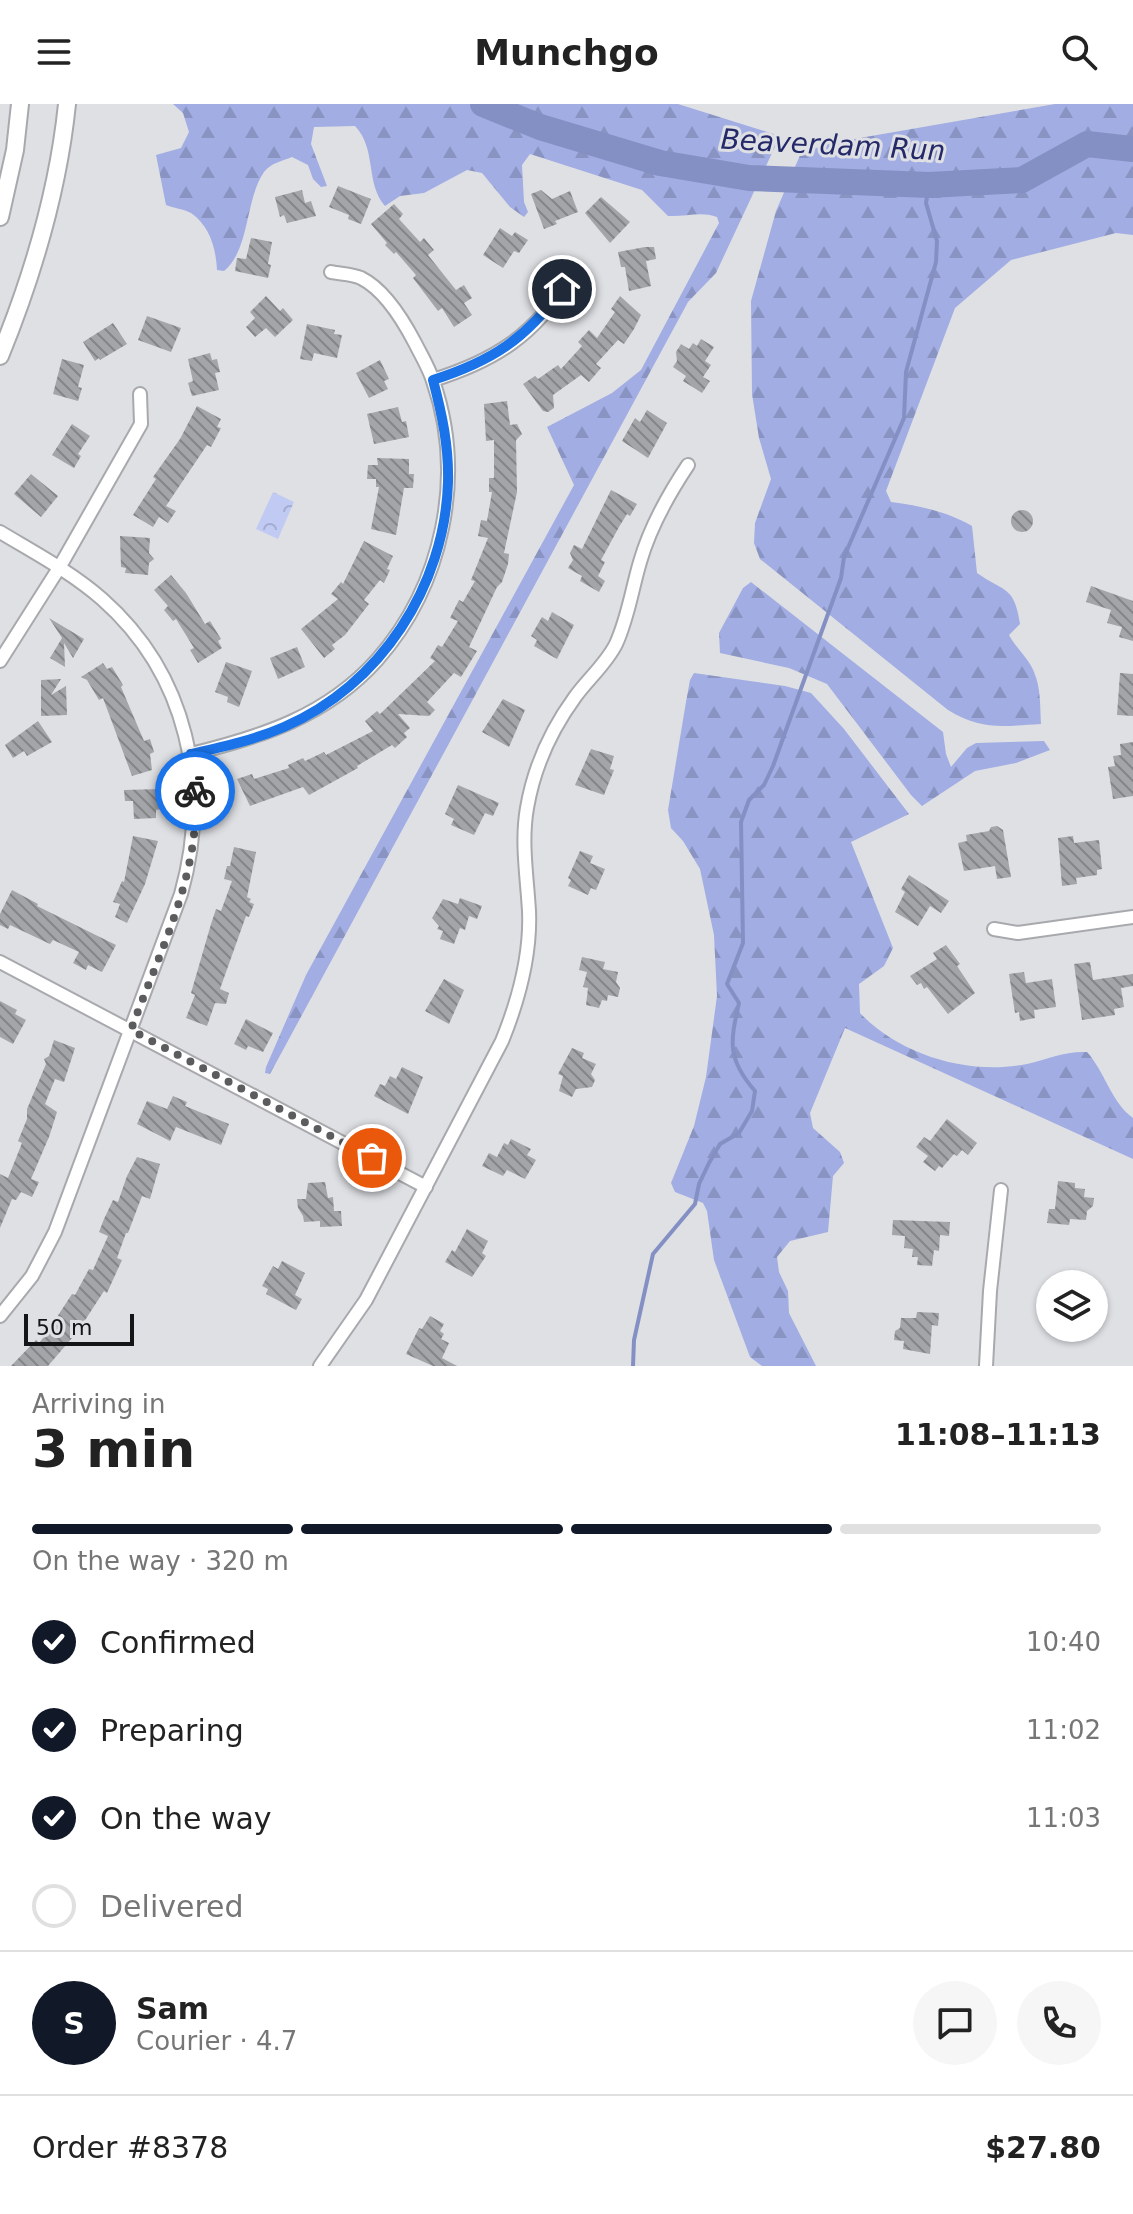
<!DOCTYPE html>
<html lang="en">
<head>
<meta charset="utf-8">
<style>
  :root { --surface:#fff; --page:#f6f6f6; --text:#222; --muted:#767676; --line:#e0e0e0; --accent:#111827 }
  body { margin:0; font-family:"DejaVu Sans",sans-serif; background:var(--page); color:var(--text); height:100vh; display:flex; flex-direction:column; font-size:30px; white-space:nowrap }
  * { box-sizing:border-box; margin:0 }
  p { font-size:26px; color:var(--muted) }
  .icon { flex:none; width:44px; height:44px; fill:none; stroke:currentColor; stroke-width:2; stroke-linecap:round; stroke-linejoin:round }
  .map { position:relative; height:1262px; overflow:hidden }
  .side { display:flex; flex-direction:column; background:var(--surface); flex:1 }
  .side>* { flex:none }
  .tools { position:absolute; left:1036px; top:1166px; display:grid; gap:16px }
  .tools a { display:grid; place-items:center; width:72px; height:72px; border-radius:50%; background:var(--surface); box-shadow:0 2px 6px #0004; font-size:40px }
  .scale { position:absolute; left:24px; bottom:20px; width:110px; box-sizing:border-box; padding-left:8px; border:4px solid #141516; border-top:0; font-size:22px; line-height:28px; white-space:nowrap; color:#141516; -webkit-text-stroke:6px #dfe0e4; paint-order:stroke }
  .pin { position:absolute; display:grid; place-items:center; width:68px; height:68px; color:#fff; margin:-34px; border:4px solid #fff; border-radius:50%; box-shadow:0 2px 8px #0007 }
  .courier { position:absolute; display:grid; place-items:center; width:80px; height:80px; margin:-40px; border:6px solid #1a73e8; border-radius:50%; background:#fff; color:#222; box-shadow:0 2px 10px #0007 }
  .summary em { font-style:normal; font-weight:700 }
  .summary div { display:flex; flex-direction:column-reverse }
  .summary { display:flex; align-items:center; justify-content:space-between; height:136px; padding:0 32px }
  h1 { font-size:52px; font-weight:700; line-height:60px }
  .bar { display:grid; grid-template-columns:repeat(4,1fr); gap:12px 8px; align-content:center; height:96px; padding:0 32px }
  .bar i { height:10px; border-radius:6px; background:var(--line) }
  .bar .on { background:var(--accent) }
  .bar p { grid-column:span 4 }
  .line { display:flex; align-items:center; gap:20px; padding:0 32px; border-top:2px solid var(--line) }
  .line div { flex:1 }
  .round { display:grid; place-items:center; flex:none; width:84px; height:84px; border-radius:42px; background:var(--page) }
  ol { padding:0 32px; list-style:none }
  li { display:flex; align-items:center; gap:24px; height:88px }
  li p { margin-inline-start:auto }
  li .icon { padding:8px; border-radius:50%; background:var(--accent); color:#fff; stroke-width:4 }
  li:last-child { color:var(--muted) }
  li i { width:44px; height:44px; border:4px solid var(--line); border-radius:50% }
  header { display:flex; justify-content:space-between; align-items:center; height:104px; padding:0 32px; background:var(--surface); font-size:36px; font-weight:700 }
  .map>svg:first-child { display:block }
</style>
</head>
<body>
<header><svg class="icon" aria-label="menu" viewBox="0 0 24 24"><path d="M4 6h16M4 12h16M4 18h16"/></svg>Munchgo<svg class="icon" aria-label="search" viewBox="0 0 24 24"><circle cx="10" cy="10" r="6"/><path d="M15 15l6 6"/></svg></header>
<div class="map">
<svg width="1133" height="1262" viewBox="0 0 1133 1262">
  <defs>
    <pattern id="forest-firs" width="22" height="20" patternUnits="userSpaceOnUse" patternTransform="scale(2)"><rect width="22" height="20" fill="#a1ade3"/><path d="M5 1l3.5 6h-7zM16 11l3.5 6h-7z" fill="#8a94c2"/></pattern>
    <pattern id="park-crowns" width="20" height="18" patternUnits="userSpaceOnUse" patternTransform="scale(2)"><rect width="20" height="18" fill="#c0caf3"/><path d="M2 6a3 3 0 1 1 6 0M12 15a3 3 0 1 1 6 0" fill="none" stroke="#a4add0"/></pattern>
    <pattern id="building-back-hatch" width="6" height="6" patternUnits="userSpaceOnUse" patternTransform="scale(2)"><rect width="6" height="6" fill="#a4a5a9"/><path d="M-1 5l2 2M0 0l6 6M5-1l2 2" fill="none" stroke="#848589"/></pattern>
  </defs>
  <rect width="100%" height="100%" fill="#dfe0e4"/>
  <g fill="url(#forest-firs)">
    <path d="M173 0H678L780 32 716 169 688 198 270 970 265 969 266 963 306 871 574 381 547 323 612 289 641 266 719 119 717 113C701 107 685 113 668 112L642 86 530 50 522 61 524 98 528 108 524 113 510 103 482 69 467 66 424 89 400 92 385 102C365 79 377 45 355 22L314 23 311 40 327 82 321 83 313 75 308 61 292 53C282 57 271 59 264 68 245 95 250 146 224 167L217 166C216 145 210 122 191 109 184 105 173 104 166 101L156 51 181 44 189 28 183 9Z"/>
    <path d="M1055 0H1133V131L1116 129 1011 156 955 204 886 387 891 398C920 402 946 407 972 422L977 469C1005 489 1014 481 1020 520L1009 531C1016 544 1029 555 1034 568 1041 584 1040 603 1041 620 1002 622 983 627 948 606L760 455 754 439 755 419 771 375 759 334 752 290 751 197 776 107 801 49 831 39Z"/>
    <polygon points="751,478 943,628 946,650 951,663 967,644 976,639 1044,637 1050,646 1016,659 975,667 922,702 911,691 827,580 789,564 720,549 719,529 743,484"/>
    <path d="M694 569 785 582 811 589 844 625 909 710 851 738 893 844 884 862 859 880 860 909C900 951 969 972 1027 960 1048 955 1065 947 1087 948 1105 968 1111 998 1133 1014V1055L845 924 810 1009 813 1024 840 1048 844 1059 833 1072 828 1128 790 1137 777 1153 779 1168 788 1187 789 1209 816 1262H762L750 1253 714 1156 707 1107 703 1099 675 1088 671 1079 694 1022 706 973 717 892 714 831 700 765 683 737 671 724 668 706 686 598 690 576Z"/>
  </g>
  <polygon fill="url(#park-crowns)" points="273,388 294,398 278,435 256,425"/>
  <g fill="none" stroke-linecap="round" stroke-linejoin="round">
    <path stroke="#8490c4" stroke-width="4" d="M633 1262 634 1236 653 1150 695 1100 699 1080 709 1059 720 1040 739 1029 752 1007 755 987C727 955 730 938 739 899L727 880 743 839 741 718 749 696 764 681 773 662 841 474 844 453 904 314 906 268 936 158 937 137 926 99 929 81"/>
    <polyline stroke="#8490c4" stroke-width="26" points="483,0 540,23 660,59 749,74 929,81 1022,76 1087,40 1133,45"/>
  </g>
  <g fill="url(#building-back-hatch)">
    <polygon points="338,82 371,95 361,120 348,115 349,111 329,103"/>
    <polygon points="302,86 305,99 311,97 316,112 287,119 284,111 280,113 275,93"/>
    <polygon points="541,86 552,95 570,87 578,108 555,117 557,120 544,125 531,90"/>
    <polygon points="601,93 630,118 610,139 585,109"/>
    <polygon points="394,100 403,110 399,115 420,138 424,134 434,146 428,151 456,186 464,181 472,194 464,199 472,211 454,223 442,204 438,207 413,174 416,171 396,148 394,150 385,141 387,139 371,120"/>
    <polygon points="500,124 512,132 515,128 528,136 519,149 514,147 503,164 483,151"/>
    <polygon points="251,134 272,138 268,160 271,161 268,174 235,167 237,154 246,155"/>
    <polygon points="645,143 654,143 656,155 646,157 651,182 629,187 625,163 621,163 618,148"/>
    <polygon points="266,192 280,207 283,204 293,216 275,233 266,224 255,233 246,223 255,214 250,208"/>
    <polygon points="620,192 641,211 634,225 624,240 618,236 596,260 601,264 589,278 581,271 553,291 554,304 548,308 543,307 523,280 535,272 538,275 558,261 561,265 582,242 578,238 589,226 597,234 615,208 611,205"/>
    <polygon points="147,212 181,224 171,248 138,236"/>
    <polygon points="113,219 127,240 100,256 99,254 95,257 83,238"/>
    <polygon points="307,220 335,226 334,230 342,231 337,254 314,249 312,257 300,255"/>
    <polygon points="701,235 714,243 705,257 711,261 703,273 710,277 702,289 683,277 686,272 673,263 677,257 676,248 681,240 689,245 693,239 697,242"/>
    <polygon points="210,249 212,256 217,255 220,268 215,269 219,286 192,292 188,279 193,277 188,255"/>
    <polygon points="62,255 84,261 78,283 82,284 78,297 53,290"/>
    <polygon points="380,256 389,275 384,277 388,285 369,294 356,269"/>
    <polygon points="507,297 510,321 517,320 522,330 516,336 517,388 504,449 509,450 508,460 502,478 497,483 469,543 477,547 461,573 454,569 427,598 435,606 429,612 398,610 410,624 404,629 407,633 395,644 392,641 357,662 358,664 309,691 303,683 250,702 237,675 252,670 254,675 289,664 288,661 303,654 305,657 324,648 326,651 373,627 365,617 377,607 380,610 435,557 430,554 438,541 442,543 458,517 450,514 459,496 463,498 475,477 471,476 488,434 478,432 481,416 487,417 492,388 489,388 489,374 494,374 494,336 486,337 484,300"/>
    <polygon points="197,302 221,315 217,323 221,324 211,343 207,341 166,402 176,407 168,419 159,413 153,423 133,411 156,375 153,373 180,335"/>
    <polygon points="398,303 402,318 406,317 409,333 374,340 367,310"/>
    <polygon points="647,306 667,319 648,354 622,337 635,314 640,318"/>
    <polygon points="72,320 90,332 78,350 81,352 74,364 52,351"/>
    <polygon points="377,354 409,355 409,370 414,370 413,384 404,384 396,431 371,425 379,383 376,383 376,375 367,375 368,361 378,361"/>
    <polygon points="31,370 58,392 41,413 14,390"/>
    <polygon points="611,386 637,400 630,412 627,410 619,423 601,456 605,458 598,472 605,477 599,488 580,477 582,472 568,464 573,456 570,449 574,441 582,445"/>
    <circle cx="1022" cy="417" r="11"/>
    <polygon points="120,432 150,434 149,449 154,455 149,459 148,471 125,469 126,464 121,463"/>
    <polygon points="364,437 393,452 387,465 390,466 384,479 380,476 364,496 369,500 345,531 332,541 335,545 324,554 301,525 338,495 331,490 341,478 343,480"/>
    <polygon points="171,471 186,489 205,520 210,517 221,535 218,537 222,544 198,559 190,546 194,544 176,515 173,517 164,506 168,502 154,486"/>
    <polygon points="1091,482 1133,497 1133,537 1119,533 1122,523 1107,519 1111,506 1086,498"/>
    <polygon points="552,508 574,521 557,555 534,542 537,536 531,532 542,513 548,517"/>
    <polygon points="49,514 84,535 73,554 64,539 65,563 50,554 62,534"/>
    <polygon points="297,543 305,563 278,575 270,554"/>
    <polygon points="226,558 252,567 239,603 227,598 228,593 215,588"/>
    <polygon points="103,559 107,565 112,563 123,581 121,583 144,637 150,635 154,648 150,650 152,666 132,672 103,594 99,596 87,576 81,573"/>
    <polygon points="1120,569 1133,570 1133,612 1117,611"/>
    <polygon points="61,575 51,591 66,582 67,611 41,612 41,576"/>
    <polygon points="503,595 525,606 509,643 482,628"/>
    <polygon points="38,617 52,638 27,652 24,647 13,654 5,641"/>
    <polygon points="1133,638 1133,692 1113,695 1108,663 1115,662 1113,652 1121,651 1120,640"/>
    <polygon points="591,645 614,652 610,665 614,666 604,691 575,681"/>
    <polygon points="458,681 499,699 493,712 485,709 474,731 451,721 454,715 445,710"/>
    <polygon points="160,685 161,705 156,706 156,714 134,715 133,697 125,697 124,686"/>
    <polygon points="997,722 1003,726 1011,773 997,775 995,762 964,767 958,739 967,737 966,731 989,727 991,723"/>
    <polygon points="133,732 158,737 145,780 127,819 115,813 120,800 113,798 122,777 124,778"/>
    <polygon points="1073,732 1074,739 1099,736 1102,765 1097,766 1097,771 1076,774 1077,780 1062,782 1058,734"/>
    <polygon points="234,743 256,748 247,793 251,795 249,798 254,800 249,813 246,812 220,885 229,889 226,900 215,899 207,922 186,914 195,891 191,889 211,820 216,805 221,807 232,777 224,775 227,762 230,762"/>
    <polygon points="580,747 593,752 590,759 605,765 596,786 591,784 588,791 568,782 571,776 568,774"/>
    <polygon points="909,771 949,797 941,809 930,802 918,822 895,808 905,788 901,785"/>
    <polygon points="12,786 38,800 37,802 116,841 102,868 88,861 86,866 73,859 79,848 53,836 50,840 10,821 8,825 0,821 0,810"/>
    <polygon points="460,794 482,802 477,815 469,812 465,826 460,824 454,840 440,835 443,827 437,825 439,822 432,814 443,795 458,800"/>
    <polygon points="946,841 960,860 957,862 975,889 948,910 927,883 924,885 921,879 917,881 910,872 937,855 933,849"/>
    <polygon points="582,853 605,858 603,865 618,868 616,878 620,884 618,893 608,891 607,897 602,896 599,904 586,901 588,884 583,883 587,868 579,866"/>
    <polygon points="1090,858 1093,876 1133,870 1133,882 1121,884 1124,903 1114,905 1115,911 1082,916 1074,860"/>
    <polygon points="1024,868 1026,879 1052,875 1056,903 1034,906 1035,914 1020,917 1019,908 1015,909 1009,870"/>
    <polygon points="444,875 464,886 449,920 425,907"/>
    <polygon points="0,897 17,906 15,910 26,916 13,940 0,933"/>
    <polygon points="246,915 273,929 263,948 248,942 246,946 234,940"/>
    <polygon points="54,936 75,944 64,978 55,975 45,1000 57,1008 49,1033 31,1075 39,1078 32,1093 21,1088 16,1096 12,1095 0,1124 0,1070 8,1074 22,1039 18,1037 27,1015 27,1005 46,960 44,955 49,952"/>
    <polygon points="572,944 584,949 582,954 596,960 591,970 595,976 592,983 576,985 572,993 559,987 563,972 558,970"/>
    <polygon points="402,963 423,973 408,1010 374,992 380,980 385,982 390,972 396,975"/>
    <polygon points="173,992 187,998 185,1002 229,1020 221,1041 176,1023 170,1037 137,1020 147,997 167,1005"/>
    <polygon points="947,1015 977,1039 968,1051 962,1046 957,1052 954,1050 942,1064 939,1062 935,1067 923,1058 928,1052 916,1043 924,1033 930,1037"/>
    <polygon points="511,1035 531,1045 527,1051 536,1056 525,1075 507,1066 503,1072 482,1062 489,1049 497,1053 504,1039 508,1041"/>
    <polygon points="137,1053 160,1060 150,1095 142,1092 128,1129 126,1129 117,1154 122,1156 107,1189 104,1187 78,1227 48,1262 11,1262 36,1236 39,1239 58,1215 57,1213 72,1190 75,1191 89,1165 93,1166 108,1132 99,1128 104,1115 113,1096 118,1098 127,1072"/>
    <polygon points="1058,1077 1075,1079 1075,1084 1085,1085 1084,1093 1094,1094 1093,1102 1087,1107 1086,1116 1070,1115 1069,1121 1047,1119 1049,1105 1055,1105"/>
    <polygon points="325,1078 328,1094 333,1093 334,1107 341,1107 342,1122 320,1123 320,1117 304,1118 303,1112 298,1104 297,1095 306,1095 308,1079"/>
    <polygon points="893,1116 950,1118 949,1132 940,1131 939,1147 934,1146 932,1162 917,1161 918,1153 912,1153 913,1145 904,1144 905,1132 892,1131"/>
    <polygon points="467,1125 488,1137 482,1149 486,1152 472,1173 445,1158 452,1146 455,1148"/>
    <polygon points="282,1157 305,1169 295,1191 302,1195 296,1206 266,1190 268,1185 262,1182 273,1162 278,1165"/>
    <polygon points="917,1208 939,1209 938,1222 932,1221 930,1250 903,1245 904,1237 894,1236 895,1227 900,1224 901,1214 916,1214"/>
    <polygon points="430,1212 444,1220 440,1227 444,1230 441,1235 449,1239 442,1254 457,1262 433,1262 406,1250 419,1224 422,1225"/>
  </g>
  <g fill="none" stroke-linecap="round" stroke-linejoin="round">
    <defs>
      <g id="minor">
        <path d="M433 276C494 257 536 231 569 174"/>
        <path d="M0 428C35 449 71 468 102 495 188 571 211 683 181 790L55 1128 32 1172 0 1212"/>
        <polyline points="0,557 59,464 141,320 140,290"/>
        <path d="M191 650C261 633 327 612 377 556 443 481 466 372 433 277 429 264 421 251 415 239 403 216 385 186 361 174 352 170 340 170 331 168"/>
        <polyline points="994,825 1018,829 1133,813"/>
        <polyline points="0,858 426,1083"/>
        <path d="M320 1262 366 1196 502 937C519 895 531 852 529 807 527 772 521 738 527 704 534 663 551 626 575 593 588 575 606 560 616 540 628 514 632 485 640 458 650 423 668 391 688 361"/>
        <polyline points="986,1262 990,1187 1001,1086"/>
      </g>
      <g id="secondary">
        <polyline points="0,113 15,46 20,0"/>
        <path d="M0 252C33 171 58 88 67 0"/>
      </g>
    </defs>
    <use href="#minor" stroke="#a8a9ad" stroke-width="16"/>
    <use href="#secondary" stroke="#a8a9ad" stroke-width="20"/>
    <use href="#minor" stroke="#fff" stroke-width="12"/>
    <use href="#secondary" stroke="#fff" stroke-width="16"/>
  </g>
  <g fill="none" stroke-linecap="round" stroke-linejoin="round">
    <path stroke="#5b5c5e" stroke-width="8" stroke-dasharray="0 14.4" d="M195 687C201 770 158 851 131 926L372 1054"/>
    <path stroke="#1a73e8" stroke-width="10" d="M195 687 191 650C222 643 254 636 284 623 380 582 445 482 448 378 449 343 442 310 433 276 492 257 526 235 562 185"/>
  </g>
  <g text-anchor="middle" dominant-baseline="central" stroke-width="6" stroke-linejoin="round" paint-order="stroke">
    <g font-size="28" font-style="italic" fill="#242969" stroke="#dfe0e4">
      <text transform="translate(833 41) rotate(3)">Beaverdam Run</text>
    </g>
  </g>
</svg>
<div class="tools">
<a><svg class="icon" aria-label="layers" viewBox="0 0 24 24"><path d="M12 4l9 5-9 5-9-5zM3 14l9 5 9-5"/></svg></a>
</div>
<div class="scale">50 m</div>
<div class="pin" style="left:372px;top:1054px;background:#ea580c"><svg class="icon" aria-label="bag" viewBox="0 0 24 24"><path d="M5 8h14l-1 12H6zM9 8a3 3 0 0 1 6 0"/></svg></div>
<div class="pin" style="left:562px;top:185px;background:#1f2937"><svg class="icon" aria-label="home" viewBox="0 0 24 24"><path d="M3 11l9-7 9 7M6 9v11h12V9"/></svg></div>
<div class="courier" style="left:195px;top:687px"><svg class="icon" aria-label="bike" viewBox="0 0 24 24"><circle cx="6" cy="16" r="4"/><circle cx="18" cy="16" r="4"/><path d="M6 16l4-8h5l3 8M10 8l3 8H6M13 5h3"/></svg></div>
</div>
<section class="side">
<div class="summary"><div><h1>3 min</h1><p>Arriving in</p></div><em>11:08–11:13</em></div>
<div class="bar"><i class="on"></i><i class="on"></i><i class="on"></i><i></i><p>On the way · 320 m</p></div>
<ol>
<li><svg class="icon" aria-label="check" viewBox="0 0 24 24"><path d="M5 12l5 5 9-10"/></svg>Confirmed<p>10:40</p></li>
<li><svg class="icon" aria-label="check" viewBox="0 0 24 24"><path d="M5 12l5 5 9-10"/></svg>Preparing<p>11:02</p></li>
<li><svg class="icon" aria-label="check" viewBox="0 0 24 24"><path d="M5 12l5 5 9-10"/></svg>On the way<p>11:03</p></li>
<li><i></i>Delivered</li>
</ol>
<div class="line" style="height:144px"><b class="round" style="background:var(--accent);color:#fff">S</b><div><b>Sam</b><p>Courier · 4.7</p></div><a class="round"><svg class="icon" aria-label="chat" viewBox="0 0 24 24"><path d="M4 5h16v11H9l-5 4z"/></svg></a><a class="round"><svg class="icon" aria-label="phone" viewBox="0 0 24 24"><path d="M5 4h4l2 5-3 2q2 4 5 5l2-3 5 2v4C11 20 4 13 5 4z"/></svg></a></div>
<div class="line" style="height:104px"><div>Order #8378</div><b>$27.80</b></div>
</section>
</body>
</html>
